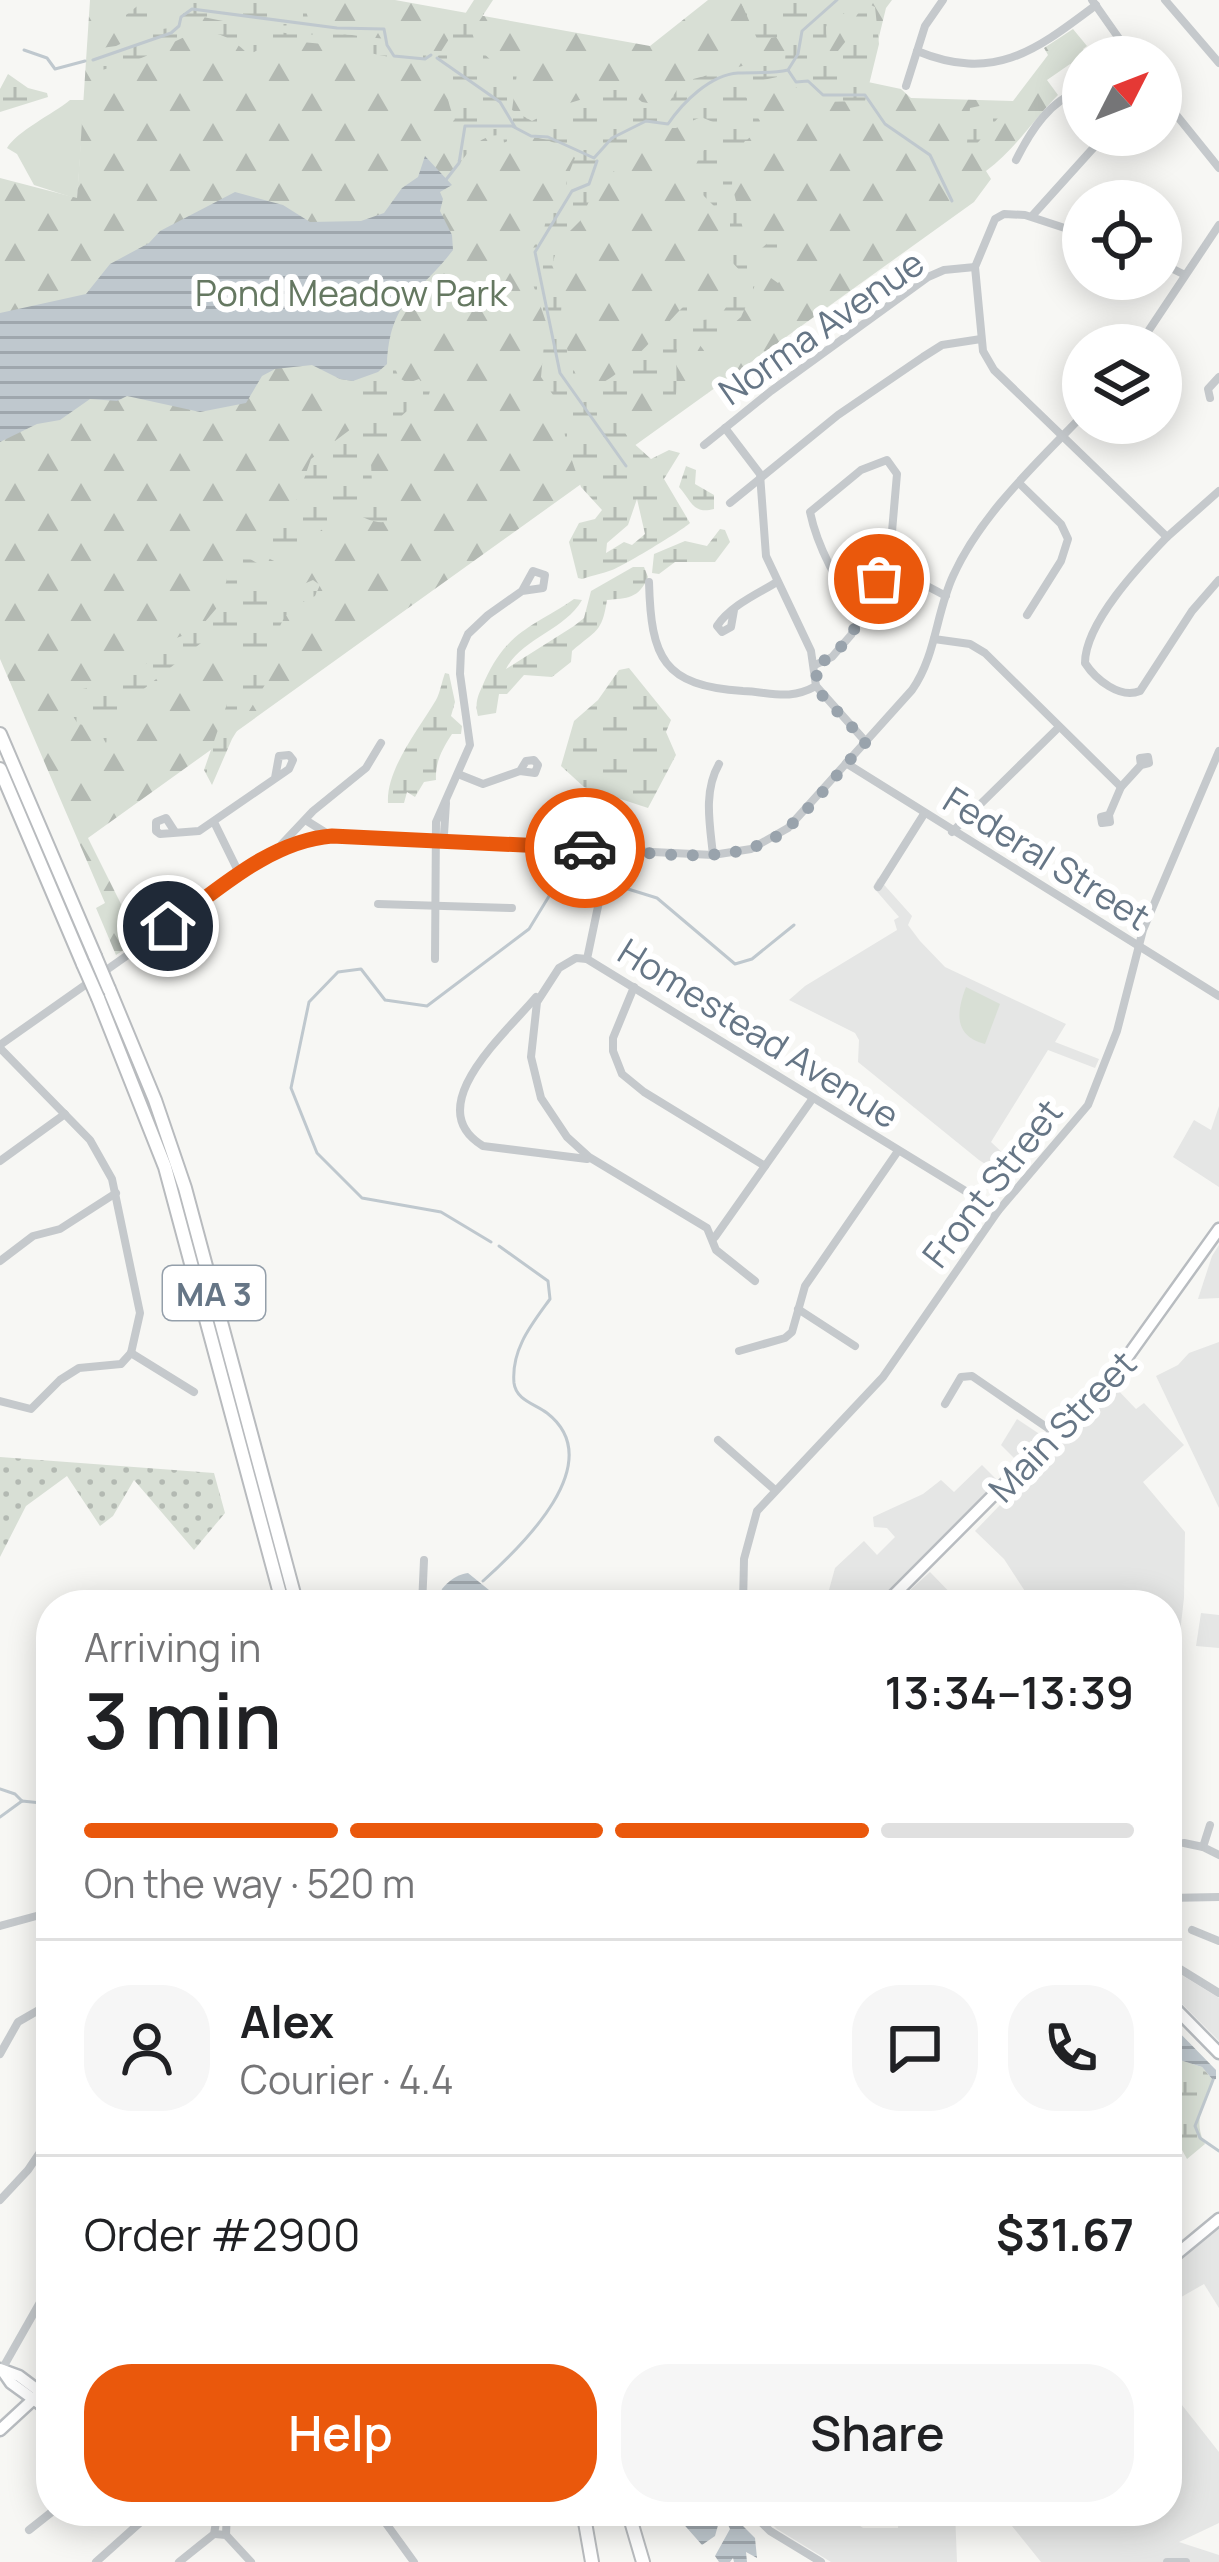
<!DOCTYPE html>
<html lang="en">
<head>
<meta charset="utf-8">
<style>
  :root { --surface:#fff; --page:#f6f6f6; --text:#202124; --muted:#757577; --line:#e0e0e0; --accent:#ea580c }
  body { margin:0; font-family:Manrope,sans-serif; background:var(--page); color:var(--text); height:100vh; display:flex; flex-direction:column; font-size:45px; white-space:nowrap }
  * { box-sizing:border-box; margin:0 }
  p { font-size:39px; color:var(--muted) }
  .icon { flex:none; width:66px; height:66px; fill:none; stroke:currentColor; stroke-width:2; stroke-linecap:round; stroke-linejoin:round }
  .map { position:relative; flex:1; overflow:hidden }
  .drawer { position:absolute; left:36px; top:1590px; width:1146px; height:936px; display:flex; flex-direction:column; background:var(--surface); border-radius:48px; box-shadow:0 6px 30px #0003 }
  .drawer>* { flex:none }
  .needle { width:78px; rotate:48deg }
  .buttons { position:absolute; left:1062px; top:36px; display:grid; gap:24px }
  .buttons a { display:grid; place-items:center; width:120px; height:120px; border-radius:50%; background:var(--surface); box-shadow:0 6px 30px #0003; font-size:60px }
  .pin { position:absolute; display:grid; place-items:center; width:102px; height:102px; color:#fff; margin:-51px; border:6px solid #fff; border-radius:50%; box-shadow:0 3px 12px #0007 }
  .courier { position:absolute; display:grid; place-items:center; width:120px; height:120px; margin:-60px; border:9px solid #ea580c; border-radius:50%; background:#fff; color:#222; box-shadow:0 3px 15px #0007 }
  .head em { font-style:normal; font-weight:600 }
  .head div { display:flex; flex-direction:column-reverse }
  .head { display:flex; align-items:center; justify-content:space-between; height:204px; padding:0 48px }
  h1 { font-size:78px; font-weight:600; line-height:90px }
  .bar { display:grid; grid-template-columns:repeat(4,1fr); gap:18px 12px; align-content:center; height:144px; padding:0 48px }
  .bar i { height:15px; border-radius:9px; background:var(--line) }
  .bar .current { background:var(--accent) }
  .bar p { grid-column:span 4 }
  .line { display:flex; align-items:center; gap:30px; padding:0 48px; border-top:3px solid var(--line) }
  .line div { flex:1 }
  .round { display:grid; place-items:center; flex:none; width:126px; height:126px; border-radius:48px; background:var(--page) }
  .button { display:flex; gap:24px; margin-top:auto; padding:24px 48px }
  .button a { flex:1; height:138px; border-radius:48px; background:var(--accent); color:#fff; font-size:48px; font-weight:600; line-height:138px; text-align:center }
  .button a+a { background:var(--page); color:var(--text) }
  .map>svg:first-child { display:block }
</style>
</head>
<body>
<div class="map">
<svg width="1219" height="2562" viewBox="0 0 1219 2562">
  <defs>
    <pattern id="forest-firs" width="22" height="20" patternUnits="userSpaceOnUse" patternTransform="scale(3)"><rect width="22" height="20" fill="#d8dfd5"/><path d="M5 1l3.5 6h-7zM16 11l3.5 6h-7z" fill="#b3b9b2"/></pattern>
    <pattern id="wetland-marsh" width="20" height="14" patternUnits="userSpaceOnUse" patternTransform="scale(3)"><rect width="20" height="14" fill="#d8dfd5"/><path d="M1 5h8M5 5V1M11 12h8M15 12V8" fill="none" stroke="#b3b9b2"/></pattern>
    <pattern id="park-dots" width="8" height="8" patternUnits="userSpaceOnUse" patternTransform="scale(3)"><rect width="8" height="8" fill="#d8dfd5"/><path d="M2 2h.1M6 6h.1" fill="none" stroke="#b3b9b2" stroke-width="1.8" stroke-linecap="round"/></pattern>
    <pattern id="water-rules" width="6" height="5" patternUnits="userSpaceOnUse" patternTransform="scale(3)"><rect width="6" height="5" fill="#bfc8ce"/><path d="M0 2.5h6" fill="none" stroke="#9fa7ad"/></pattern>
  </defs>
  <rect width="100%" height="100%" fill="#f7f7f4"/>
  <g fill="#e5e6e5">
    <polygon points="878,878 912,916 908,925 920,941 945,967 1066,1024 1055,1042 1099,1059 1095,1068 1048,1050 991,1142 1022,1171 1013,1182 979,1160 858,1062 859,1040 855,1033 789,1000 805,986 897,930 894,920 899,917 873,887"/>
    <polygon points="1219,1106 1219,1187 1173,1157 1194,1120 1211,1130"/>
    <polygon points="1219,1245 1219,1298 1198,1299 1212,1256"/>
    <polygon points="1219,1342 1219,1508 1156,1376 1178,1365 1189,1353"/>
    <polygon points="1114,1386 1136,1409 1144,1403 1184,1445 1143,1482 1185,1532 1184,1598 1176,1667 1167,1685 1167,1605 1034,1605 1004,1559 975,1531"/>
    <polygon points="1017,1419 1044,1437 1018,1462 1001,1445"/>
    <polygon points="982,1465 999,1482 874,1605 829,1605 826,1601 835,1568 864,1541 877,1555 895,1537 887,1528 874,1527 873,1517 923,1494 941,1480 954,1492"/>
    <polygon points="930,1572 958,1601 988,1605 894,1605"/>
    <polygon points="1201,1613 1219,1615 1219,1648 1196,1646"/>
    <polygon points="1167,1966 1219,1998 1219,2041 1167,1989"/>
    <polygon points="1219,2228 1219,2308 1204,2284 1176,2300 1167,2286 1167,2272"/>
    <polygon points="1167,2386 1219,2452 1219,2523 1179,2542 1219,2555 1219,2562 1041,2562 1000,2511 1167,2511"/>
    <polygon points="778,2511 844,2511 845,2516 863,2528 898,2528 899,2511 955,2511 957,2562 831,2562 777,2529 770,2522"/>
  </g>
  <g fill="#d8dfd5">
    <path d="M70 100H84V104L77 199 34 185 17 154 7 148C17 131 53 114 70 100Z"/>
    <path d="M966 987 1000 1004 985 1044C954 1036 956 1013 966 987Z"/>
  </g>
  <path fill="url(#forest-firs)" d="M90 0H395L650 46 708 0H892L886 8 868 82 901 89 911 98 1013 101 1048 55 1044 48 1073 29 1087 46 1083 49 1086 53 1047 80 1058 95C1032 121 1015 150 986 171L991 179 974 202 88 838 139 940 116 955 96 908 105 903 0 659V178L77 198Z"/>
  <g fill="url(#wetland-marsh)" fill-rule="evenodd">
    <path d="M145 0H303L310 25 260 26C290 40 327 31 359 36 383 39 404 41 429 39L434 44 422 62C374 57 331 40 282 42 268 43 261 52 247 53 209 16 186 37 146 56 129 64 109 67 91 74L94 49 116 46 147 31 223 21 203 17 126 26V15Z"/>
    <path d="M474 0H493L472 32 476 46 498 67 518 66 512 110 532 121 563 105 613 90H627L642 102 659 105 670 101 682 82 761 61H785L786 48 776 37 758 41 740 0H849L844 14 836 12 826 27 827 50 834 56 853 32C852 19 858 11 869 4L875 7 879 44 865 101 823 102 777 77 749 83 746 97 760 121 753 135 744 142 745 155 733 164 732 185 748 249 762 248 772 239 787 243 780 263 781 280 778 283 764 273 759 276 741 317 722 334 721 368 714 369C709 356 695 334 682 333 670 357 682 382 673 407H667L660 393C637 384 612 406 624 431 629 441 643 451 651 459L669 450 680 453 664 479 690 523C686 528 620 568 612 570 602 574 593 575 582 579L578 578 569 542 579 523 595 519 602 510 581 487 566 443 561 407 541 377 546 322 525 261 544 230 547 212 565 200 567 178 575 158C560 140 525 130 504 143L503 135C481 134 472 147 460 163 451 154 455 142 444 131L455 119C444 98 451 87 433 64ZM701 117 713 122C714 141 706 145 698 160 693 170 693 179 687 189L700 192 714 206 725 204 730 209V260L744 275 743 281 719 318 703 320 686 304C662 327 619 384 587 388L580 384 569 359 561 315 562 290 552 265 559 242 580 221 597 184 635 156 647 128H676ZM637 499 645 534 632 545 624 542 606 553 607 543 628 525Z"/>
    <polygon points="8,74 28,88 47,93 48,97 0,112 0,89"/>
    <polygon points="989,104 1002,113 971,151 967,143 970,108"/>
    <path d="M392 323 393 363 399 378 408 383 419 379 423 384 432 381 427 404C404 405 393 426 383 444L370 438 364 444 371 463 372 484 389 495 396 516C385 528 367 520 355 513 329 521 304 539 294 565L287 567 257 553 292 513 311 459 355 426 368 408 363 402 343 396 312 365 340 379 353 381 388 350Z"/>
    <path d="M686 466 696 470 695 484 714 495V509C693 515 691 500 679 487Z"/>
    <polygon points="720,529 725,530 730,542 715,562 675,562 659,574 652,573 654,554 685,541 707,546"/>
    <path d="M247 557 272 572 273 587 281 594 313 580 320 585 315 596C285 610 274 623 278 657L271 663 266 683 232 739 212 785 204 770 228 701 246 679C241 659 222 641 201 643L135 696 106 743 96 727 78 724 69 710 75 691 117 680 144 666 171 640 198 630 221 603 230 566Z"/>
    <path d="M633 567H644L648 577C639 599 627 598 607 600 602 633 596 630 572 651L571 662 552 677 524 675 507 694H499L496 713 478 716C474 701 479 694 485 680 507 631 533 627 574 599L582 600C565 630 521 639 506 669L574 626 584 618 591 591Z"/>
    <polygon points="629,668 671,720 666,732 676,755 648,808 584,787 561,766 574,721 598,700 619,670"/>
    <path d="M445 673 449 674 455 702 451 716 462 726 461 734H452C442 749 435 763 436 780L424 782 415 797 407 792 404 803H388C386 769 419 729 436 700 440 693 442 681 445 673Z"/>
    <path d="M1167 2056 1202 2067 1213 2080C1203 2101 1193 2122 1205 2144L1187 2159 1182 2150 1180 2121 1167 2109Z"/>
  </g>
  <polygon fill="url(#park-dots)" points="0,1457 214,1473 225,1513 194,1550 134,1480 113,1516 100,1526 67,1476 26,1506 0,1557"/>
  <g fill="url(#water-rules)">
    <path d="M425 156 452 185 440 192 443 199 440 211 452 235 453 250C417 297 390 299 387 364L378 372 353 381 340 379 312 365 275 369 262 376 246 403 200 412 127 396 117 401 90 399 60 420 37 424 0 442V313L86 294 110 264 149 243 160 231 235 192 283 205 310 222 361 221 384 213 402 188 418 177Z"/>
    <path d="M468 1573 489 1590 483 1605H436C437 1589 453 1575 468 1573Z"/>
    <polygon points="1167,2020 1216,2070 1216,2079 1213,2080 1202,2067 1167,2056"/>
    <polygon points="672,2511 695,2511 699,2519 702,2511 728,2511 755,2538 757,2558 746,2552 747,2562 734,2562 733,2558 730,2562 719,2562 715,2556 730,2529 724,2516 720,2518 715,2536 702,2545"/>
  </g>
  <g fill="none" stroke-linecap="round" stroke-linejoin="round">
    <g stroke="#bfc8ce" stroke-width="3">
      <polyline points="24,50 47,58 55,69 85,61"/>
      <polyline points="437,58 500,102 515,127"/>
      <polyline points="93,60 171,33 179,26 181,17 192,9 337,28 384,29 387,45 394,56 425,59 431,55"/>
      <polyline points="788,70 796,82 808,81 823,95 865,95 885,124 930,155 952,201"/>
      <polyline points="597,161 589,184 572,191 535,252 560,373 626,466"/>
      <path d="M445 181 459 163 465 126H512L531 136 548 137 594 158 612 138 646 121 668 124C683 102 710 75 738 73 755 72 772 74 788 70L798 54 802 31 837 0"/>
      <polyline points="615,885 657,898 735,964 752,959 794,925"/>
      <polyline points="491,1242 441,1212 362,1198 317,1153 291,1088 309,1002 338,972 361,969 385,1000 427,1006 529,929 554,888 561,885"/>
      <path d="M483 1581C522 1546 610 1462 547 1413 535 1404 516 1400 514 1383 511 1349 532 1324 550 1299L548 1281 499 1246"/>
      <polyline points="0,1789 15,1794 22,1801"/>
      <polyline points="0,1817 22,1801 51,1804"/>
      <polyline points="1213,2080 1195,2126 1200,2138 1219,2151"/>
    </g>
    <defs>
      <g id="major">
        <polyline points="884,1605 1118,1370 1219,1229"/>
        <polyline points="1167,2000 1219,2053"/>
        <polyline points="1167,2262 1219,2219"/>
        <polyline points="0,2369 19,2376 51,2400"/>
        <polyline points="2,2370 11,2383 51,2412"/>
        <polyline points="0,2430 51,2383"/>
      </g>
      <g id="highway">
        <polyline points="0,734 95,956"/>
        <polyline points="0,769 83,964"/>
        <polyline points="109,989 155,1100 185,1188 297,1605"/>
        <polyline points="98,998 165,1167 283,1605"/>
        <polyline points="583,2511 592,2562"/>
        <polyline points="628,2511 643,2562"/>
      </g>
    </defs>
    <use href="#major" stroke="#b8bcc0" stroke-width="15"/>
    <use href="#highway" stroke="#b8bbbe" stroke-width="16"/>
    <g stroke="#c5c9cc" stroke-width="8">
      <polyline points="1092,0 1132,57"/>
      <polyline points="1165,0 1219,63"/>
      <path d="M917 51C995 83 1036 50 1096 5"/>
      <polyline points="906,86 925,26 943,0"/>
      <polyline points="1161,96 1219,168"/>
      <path d="M1016 160C1031 130 1050 100 1083 89"/>
      <polyline points="1032,216 1105,135"/>
      <polyline points="1083,234 1025,215 1004,214 995,219 975,267 983,351 994,370 1167,537 1219,491"/>
      <polyline points="1161,263 1183,274"/>
      <polyline points="1139,345 1219,225"/>
      <polyline points="1210,398 1208,389 1219,377"/>
      <polyline points="725,428 760,474 766,556 811,651 816,686 866,742"/>
      <polyline points="704,445 771,391 928,277 944,270 975,267"/>
      <polyline points="1019,483 1061,524 1068,539 1061,561 1027,615"/>
      <polyline points="730,503 838,415 923,357 942,345 981,339"/>
      <path d="M1167 537C1140 565 1085 623 1085 663 1096 680 1120 699 1140 691L1192 611 1219 580"/>
      <polyline points="889,566 946,596"/>
      <path d="M649 582C651 658 663 686 743 691 771 692 789 701 816 686"/>
      <path d="M734 610 731 627 722 632 717 626C730 606 757 594 777 582"/>
      <polyline points="934,639 970,644 985,653 1121,787"/>
      <path d="M815 665 832 657 851 635 889 566 897 474 887 460 861 470 810 512C817 545 838 588 862 613"/>
      <polyline points="846,763 1219,996"/>
      <polyline points="458,774 483,784 520,771 535,773 538,765 534,760 526,761 520,771"/>
      <polyline points="1109,815 1110,822 1102,823 1101,817 1109,815 1121,787 1141,765 1140,758 1148,757 1149,763 1141,765"/>
      <polyline points="307,821 331,836"/>
      <polyline points="214,822 240,875"/>
      <polyline points="175,832 166,818 156,822 156,831 160,834 199,831 289,769 293,760 289,755 279,756 275,778"/>
      <polyline points="952,832 1059,727"/>
      <polyline points="440,840 444,834 446,803"/>
      <polyline points="281,845 313,811 366,768 381,743"/>
      <polyline points="610,849 587,959 998,1211"/>
      <path d="M713 855C710 825 703 792 719 764"/>
      <polyline points="878,887 924,814"/>
      <polyline points="378,904 512,908"/>
      <polyline points="435,959 436,822 470,745 460,674 461,650 468,634 488,615 522,591 543,588 545,575 533,571 522,591"/>
      <polyline points="587,959 576,958 559,968 537,1002 531,1057 541,1098 567,1137 589,1157 707,1228 716,1250 755,1281"/>
      <polyline points="634,987 613,1038 613,1051 622,1074 644,1092 765,1166"/>
      <path d="M536 997C506 1033 419 1107 483 1146L587 1159"/>
      <path d="M0 1045 271 854 304 840 332 836 713 855 751 849 788 828 912 690C936 656 936 613 953 576 981 514 1037 463 1083 415"/>
      <polyline points="0,1048 90,1140 112,1179 140,1313 131,1353"/>
      <polyline points="0,1161 65,1114"/>
      <polyline points="715,1237 813,1098"/>
      <polyline points="0,1261 33,1236 60,1229 116,1193"/>
      <polyline points="798,1309 855,1346"/>
      <polyline points="739,1351 785,1338 792,1332 805,1286 898,1151"/>
      <polyline points="131,1353 194,1392"/>
      <polyline points="0,1401 31,1409 60,1380 79,1368 121,1364 131,1353"/>
      <polyline points="945,1404 961,1377 972,1376 1055,1433"/>
      <polyline points="718,1440 775,1490"/>
      <polyline points="422,1605 424,1560"/>
      <polyline points="743,1605 744,1559 757,1511 883,1377 998,1211 1088,1105 1117,1031 1143,930 1219,751"/>
      <polyline points="1210,1825 1203,1847 1219,1855"/>
      <polyline points="1184,1843 1203,1847"/>
      <polyline points="1167,1898 1219,1897"/>
      <polyline points="0,1926 51,1912"/>
      <polyline points="1192,1930 1219,1941"/>
      <polyline points="1167,1961 1219,1993"/>
      <polyline points="0,2054 18,2022 51,2003"/>
      <polyline points="0,2200 28,2170 51,2136"/>
      <polyline points="1,2371 51,2283"/>
      <polyline points="377,2511 414,2562"/>
      <polyline points="750,2511 770,2531 821,2562"/>
      <polyline points="29,2530 53,2511"/>
      <polyline points="215,2534 226,2535 251,2562"/>
      <polyline points="226,2535 227,2511"/>
      <polyline points="96,2562 153,2511"/>
      <polyline points="179,2562 214,2534 218,2511"/>
      <polyline points="1167,2562 1186,2562"/>
    </g>
    <use href="#major" stroke="#fff" stroke-width="10"/>
    <use href="#highway" stroke="#fff" stroke-width="12"/>
    <defs>
      <g id="highway-bridge">
        <polyline points="95,956 109,989"/>
        <polyline points="83,964 98,998"/>
      </g>
    </defs>
    <use href="#highway-bridge" stroke="#b8bbbe" stroke-width="16" stroke-linecap="butt"/>
    <use href="#highway-bridge" stroke="#fff" stroke-width="12"/>
  </g>
  <g fill="none" stroke-linecap="round" stroke-linejoin="round">
    <path stroke="#99a3ac" stroke-width="12" stroke-dasharray="0 21.6" d="M585 848C645 850 734 871 784 831 814 806 839 771 866 742L819 692 815 665C850 651 864 611 879 579"/>
    <path stroke="#ea580c" stroke-width="15" d="M168 926C217 891 269 841 332 836L585 848"/>
  </g>
  <g text-anchor="middle" dominant-baseline="central" stroke-width="12" stroke-linejoin="round" paint-order="stroke">
    <rect fill="#fff" stroke="#949faa" stroke-width="3" x="163" y="1266" width="102" height="54" rx="9"/>
    <g font-size="33" font-weight="bold" fill="#667686">
      <text x="214" y="1293">MA 3</text>
    </g>
    <g font-size="36" fill="#657861" stroke="#fff">
      <text x="351" y="292">Pond Meadow Park</text>
    </g>
    <g font-size="36" fill="#667686" stroke="#fff">
      <text transform="translate(821 327) rotate(-35)">Norma Avenue</text>
      <text transform="translate(1047 858) rotate(32)">Federal Street</text>
      <text transform="translate(759 1033) rotate(32)">Homestead Avenue</text>
      <text transform="translate(992 1183) rotate(-52)">Front Street</text>
      <text transform="translate(1062 1426) rotate(-46)">Main Street</text>
    </g>
  </g>
</svg>
<div class="buttons">
<a><svg class="needle" viewBox="-14 -14 28 28"><path d="M0-13l5 13h-10z" fill="#e53935"/><path d="M0 13l5-13h-10z" fill="#757577"/></svg></a>
<a><svg class="icon" aria-label="locate" viewBox="0 0 24 24"><circle cx="12" cy="12" r="6"/><path d="M12 2v4M12 18v4M2 12h4M18 12h4"/></svg></a>
<a><svg class="icon" aria-label="layers" viewBox="0 0 24 24"><path d="M12 4l9 5-9 5-9-5zM3 14l9 5 9-5"/></svg></a>
</div>
<div class="pin" style="left:879px;top:579px;background:#ea580c"><svg class="icon" aria-label="bag" viewBox="0 0 24 24"><path d="M5 8h14l-1 12H6zM9 8a3 3 0 0 1 6 0"/></svg></div>
<div class="pin" style="left:168px;top:926px;background:#1f2937"><svg class="icon" aria-label="home" viewBox="0 0 24 24"><path d="M3 11l9-7 9 7M6 9v11h12V9"/></svg></div>
<div class="courier" style="left:585px;top:848px"><svg class="icon" aria-label="car" viewBox="0 0 24 24"><path d="M5 17H2v-5l4-1 3-4h7l3 4 3 1v5h-3M9 17h6M6 11h13"/><circle cx="7" cy="17" r="2"/><circle cx="17" cy="17" r="2"/></svg></div>
<section class="drawer">
<div class="head"><div><h1>3 min</h1><p>Arriving in</p></div><em>13:34–13:39</em></div>
<div class="bar"><i class="current"></i><i class="current"></i><i class="current"></i><i></i><p>On the way · 520 m</p></div>
<div class="line" style="height:216px"><a class="round"><svg class="icon" aria-label="person" viewBox="0 0 24 24"><circle cx="12" cy="8" r="4"/><path d="M4 21q1-7 8-7t8 7"/></svg></a><div><b>Alex</b><p>Courier · 4.4</p></div><a class="round"><svg class="icon" aria-label="chat" viewBox="0 0 24 24"><path d="M4 5h16v11H9l-5 4z"/></svg></a><a class="round"><svg class="icon" aria-label="phone" viewBox="0 0 24 24"><path d="M5 4h4l2 5-3 2q2 4 5 5l2-3 5 2v4C11 20 4 13 5 4z"/></svg></a></div>
<div class="line" style="height:156px"><div>Order #2900</div><b>$31.67</b></div>
<div class="button"><a>Help</a><a>Share</a></div>
</section>
</div>
</body>
</html>
